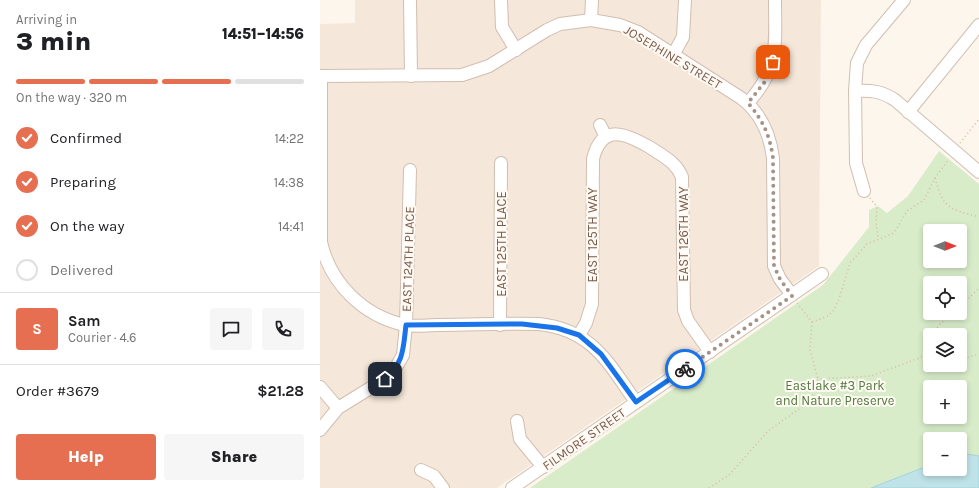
<!DOCTYPE html>
<html lang="en">
<head>
<meta charset="utf-8">
<style>
  :root { --surface:#fff; --page:#f6f6f6; --text:#202124; --muted:#757577; --line:#e0e0e0; --accent:#e76f51 }
  body { margin:0; font-family:Karla,sans-serif; background:var(--page); color:var(--text); height:100vh; display:flex; flex-direction:column; font-size:15px; white-space:nowrap }
  * { box-sizing:border-box; margin:0 }
  p { font-size:13px; color:var(--muted) }
  .icon { flex:none; width:22px; height:22px; fill:none; stroke:currentColor; stroke-width:2; stroke-linecap:round; stroke-linejoin:round }
  .map { position:relative; flex:1; overflow:hidden }
  .panel { display:flex; flex-direction:column; background:var(--surface); width:320px }
  .panel>* { flex:none }
  .needle { width:26px; rotate:90deg }
  .controls { position:absolute; left:603px; top:224px; display:grid; gap:8px }
  .controls a { display:grid; place-items:center; width:44px; height:44px; border-radius:4px; background:var(--surface); box-shadow:0 2px 6px #0003; font-size:20px }
  .pin { position:absolute; display:grid; place-items:center; width:34px; height:34px; color:#fff; margin:-17px; border-radius:8px; box-shadow:0 2px 6px #0006 }
  .courier { position:absolute; display:grid; place-items:center; width:40px; height:40px; margin:-20px; border:3px solid #1a73e8; border-radius:50%; background:#fff; color:#222; box-shadow:0 1px 5px #0007 }
  .overview em { font-style:normal; font-weight:800 }
  .overview div { display:flex; flex-direction:column-reverse }
  .overview { display:flex; align-items:center; justify-content:space-between; height:68px; padding:0 16px }
  h1 { font-size:26px; font-weight:800; line-height:30px }
  .bar { display:grid; grid-template-columns:repeat(4,1fr); gap:6px 4px; align-content:center; height:48px; padding:0 16px }
  .bar i { height:5px; border-radius:3px; background:var(--line) }
  .bar .current { background:var(--accent) }
  .bar p { grid-column:span 4 }
  .line { display:flex; align-items:center; gap:10px; padding:0 16px; border-top:1px solid var(--line) }
  .line div { flex:1 }
  .round { display:grid; place-items:center; flex:none; width:42px; height:42px; border-radius:4px; background:var(--page) }
  ol { padding:0 16px; list-style:none }
  li { display:flex; align-items:center; gap:12px; height:44px }
  li p { margin-inline-start:auto }
  li .icon { padding:4px; border-radius:50%; background:var(--accent); color:#fff; stroke-width:4 }
  li:last-child { color:var(--muted) }
  li i { width:22px; height:22px; border:2px solid var(--line); border-radius:50% }
  .primary-button { display:flex; gap:8px; margin-top:auto; padding:8px 16px }
  .primary-button a { flex:1; height:46px; border-radius:4px; background:var(--accent); color:#fff; font-size:16px; font-weight:800; line-height:46px; text-align:center }
  .primary-button a+a { background:var(--page); color:var(--text) }
  main { display:flex; flex:1; min-height:0 }
  .map>svg:first-child { display:block }
</style>
</head>
<body>
<main>
<section class="panel">
<div class="overview"><div><h1>3 min</h1><p>Arriving in</p></div><em>14:51–14:56</em></div>
<div class="bar"><i class="current"></i><i class="current"></i><i class="current"></i><i></i><p>On the way · 320 m</p></div>
<ol>
<li><svg class="icon" aria-label="check" viewBox="0 0 24 24"><path d="M5 12l5 5 9-10"/></svg>Confirmed<p>14:22</p></li>
<li><svg class="icon" aria-label="check" viewBox="0 0 24 24"><path d="M5 12l5 5 9-10"/></svg>Preparing<p>14:38</p></li>
<li><svg class="icon" aria-label="check" viewBox="0 0 24 24"><path d="M5 12l5 5 9-10"/></svg>On the way<p>14:41</p></li>
<li><i></i>Delivered</li>
</ol>
<div class="line" style="height:72px"><b class="round" style="background:var(--accent);color:#fff">S</b><div><b>Sam</b><p>Courier · 4.6</p></div><a class="round"><svg class="icon" aria-label="chat" viewBox="0 0 24 24"><path d="M4 5h16v11H9l-5 4z"/></svg></a><a class="round"><svg class="icon" aria-label="phone" viewBox="0 0 24 24"><path d="M5 4h4l2 5-3 2q2 4 5 5l2-3 5 2v4C11 20 4 13 5 4z"/></svg></a></div>
<div class="line" style="height:52px"><div>Order #3679</div><b>$21.28</b></div>
<div class="primary-button"><a>Help</a><a>Share</a></div>
</section>
<div class="map">
<svg width="659" height="488" viewBox="0 0 659 488">
  <rect width="100%" height="100%" fill="#fdf6ec"/>
  <polygon fill="#f5e8da" points="35,0 501,0 499,266 177,488 0,488 0,24 35,23"/>
  <path fill="#d8ecc9" fill-rule="evenodd" d="M619 151 659 184V488H210L503 285 549 227V210L558 206 567 213 588 196ZM610 231H640V261H610ZM610 283H640V313H610ZM610 335H640V365H610ZM610 387H640V417H610ZM610 439H640V469H610Z"/>
  <polygon fill="#bfe3e8" stroke="#a5d3da" points="640,453 659,456 659,488 551,488 610,465 610,469 640,469"/>
  <g fill="none" stroke-linecap="round" stroke-linejoin="round">
    <defs>
      <g id="minor">
        <polyline points="90,0 91,76"/>
        <polyline points="181,0 182,27 196,50"/>
        <polyline points="271,20 272,0"/>
        <polyline points="353,55 363,37 365,0"/>
        <path d="M0 76 142 75 169 66 227 30 240 24 271 20 300 25 318 32 421 98C441 113 450 134 453 158L454 266 460 279 472 295"/>
        <path d="M1 76V242C10 283 43 316 85 325 95 327 108 325 119 325 152 325 186 323 219 324 273 330 288 363 316 402"/>
        <path d="M535 91C551 90 561 91 575 100L659 172"/>
        <path d="M428 103C460 67 455 45 455 0"/>
        <polyline points="588,112 659,25"/>
        <polyline points="280,125 286,137"/>
        <polyline points="544,191 536,163 535,91 537,63 546,45 584,0"/>
        <polyline points="180,325 181,163"/>
        <path d="M259 335 266 323 272 304 273 159C282 122 307 134 331 148 344 157 356 162 362 177L364 310 368 321 390 352"/>
        <polyline points="0,387 18,408"/>
        <polyline points="197,421 200,439 223,467"/>
        <polyline points="0,430 18,408 65,379 74,371 83,355 86,325 90,170"/>
        <polyline points="101,470 114,476 123,488"/>
        <polyline points="192,488 502,274"/>
      </g>
    </defs>
    <use href="#minor" stroke="#d1beb0" stroke-width="14"/>
    <g stroke="#d9b8a5" stroke-width="1.5" stroke-dasharray="1 3" stroke-linecap="butt">
      <polyline points="640,143 659,119"/>
      <path d="M615 178C624 210 628 208 659 217"/>
      <polyline points="550,198 557,207 556,222 558,238"/>
      <polyline points="477,303 492,322 490,350 498,379"/>
      <polyline points="640,307 659,288"/>
      <polyline points="492,322 508,316 514,310 519,299 530,263 547,244 574,233 587,211 604,200 615,178 629,159"/>
      <polyline points="614,335 618,326 633,313"/>
      <polyline points="640,360 659,354"/>
      <polyline points="389,488 409,475 448,431 486,404 493,395 498,379 551,376 610,354"/>
    </g>
    <use href="#minor" stroke="#fff" stroke-width="12"/>
  </g>
  <g fill="none" stroke-linecap="round" stroke-linejoin="round">
    <path stroke="#a89285" stroke-width="4" stroke-dasharray="0 7.2" d="M365 369 472 296 460 279 454 266 453 158C450 136 443 120 428 103L447 79 453 62"/>
    <path stroke="#1a73e8" stroke-width="5" d="M65 379C84 362 83 350 86 325L202 324 237 328 259 335 281 354 316 402 365 369"/>
  </g>
  <g text-anchor="middle" dominant-baseline="central" stroke-width="4" stroke-linejoin="round" paint-order="stroke">
    <g font-size="13" fill="#7a5c4d" stroke="#fffaf3">
      <text transform="translate(353 57) rotate(31)">JOSEPHINE STREET</text>
      <text transform="translate(363 234) rotate(-90)">EAST 126TH WAY</text>
      <text transform="translate(272 235) rotate(-90)">EAST 125TH WAY</text>
      <text transform="translate(181 244) rotate(-90)">EAST 125TH PLACE</text>
      <text transform="translate(88 259) rotate(-88)">EAST 124TH PLACE</text>
      <text transform="translate(264 439) rotate(-35)">FILMORE STREET</text>
    </g>
    <g font-size="13" fill="#537a41" stroke="#fffaf3">
      <text x="515" y="385">Eastlake #3 Park<tspan x="515" dy="15">and Nature Preserve</tspan></text>
    </g>
  </g>
</svg>
<div class="controls">
<a><svg class="needle" viewBox="-14 -14 28 28"><path d="M0-13l5 13h-10z" fill="#e53935"/><path d="M0 13l5-13h-10z" fill="#757577"/></svg></a>
<a><svg class="icon" aria-label="locate" viewBox="0 0 24 24"><circle cx="12" cy="12" r="6"/><path d="M12 2v4M12 18v4M2 12h4M18 12h4"/></svg></a>
<a><svg class="icon" aria-label="layers" viewBox="0 0 24 24"><path d="M12 4l9 5-9 5-9-5zM3 14l9 5 9-5"/></svg></a>
<a>+</a>
<a>−</a>
</div>
<div class="pin" style="left:453px;top:62px;background:#ea580c"><svg class="icon" aria-label="bag" viewBox="0 0 24 24"><path d="M5 8h14l-1 12H6zM9 8a3 3 0 0 1 6 0"/></svg></div>
<div class="pin" style="left:65px;top:379px;background:#1f2937"><svg class="icon" aria-label="home" viewBox="0 0 24 24"><path d="M3 11l9-7 9 7M6 9v11h12V9"/></svg></div>
<div class="courier" style="left:365px;top:369px"><svg class="icon" aria-label="bike" viewBox="0 0 24 24"><circle cx="6" cy="16" r="4"/><circle cx="18" cy="16" r="4"/><path d="M6 16l4-8h5l3 8M10 8l3 8H6M13 5h3"/></svg></div>
</div>
</main>
</body>
</html>
